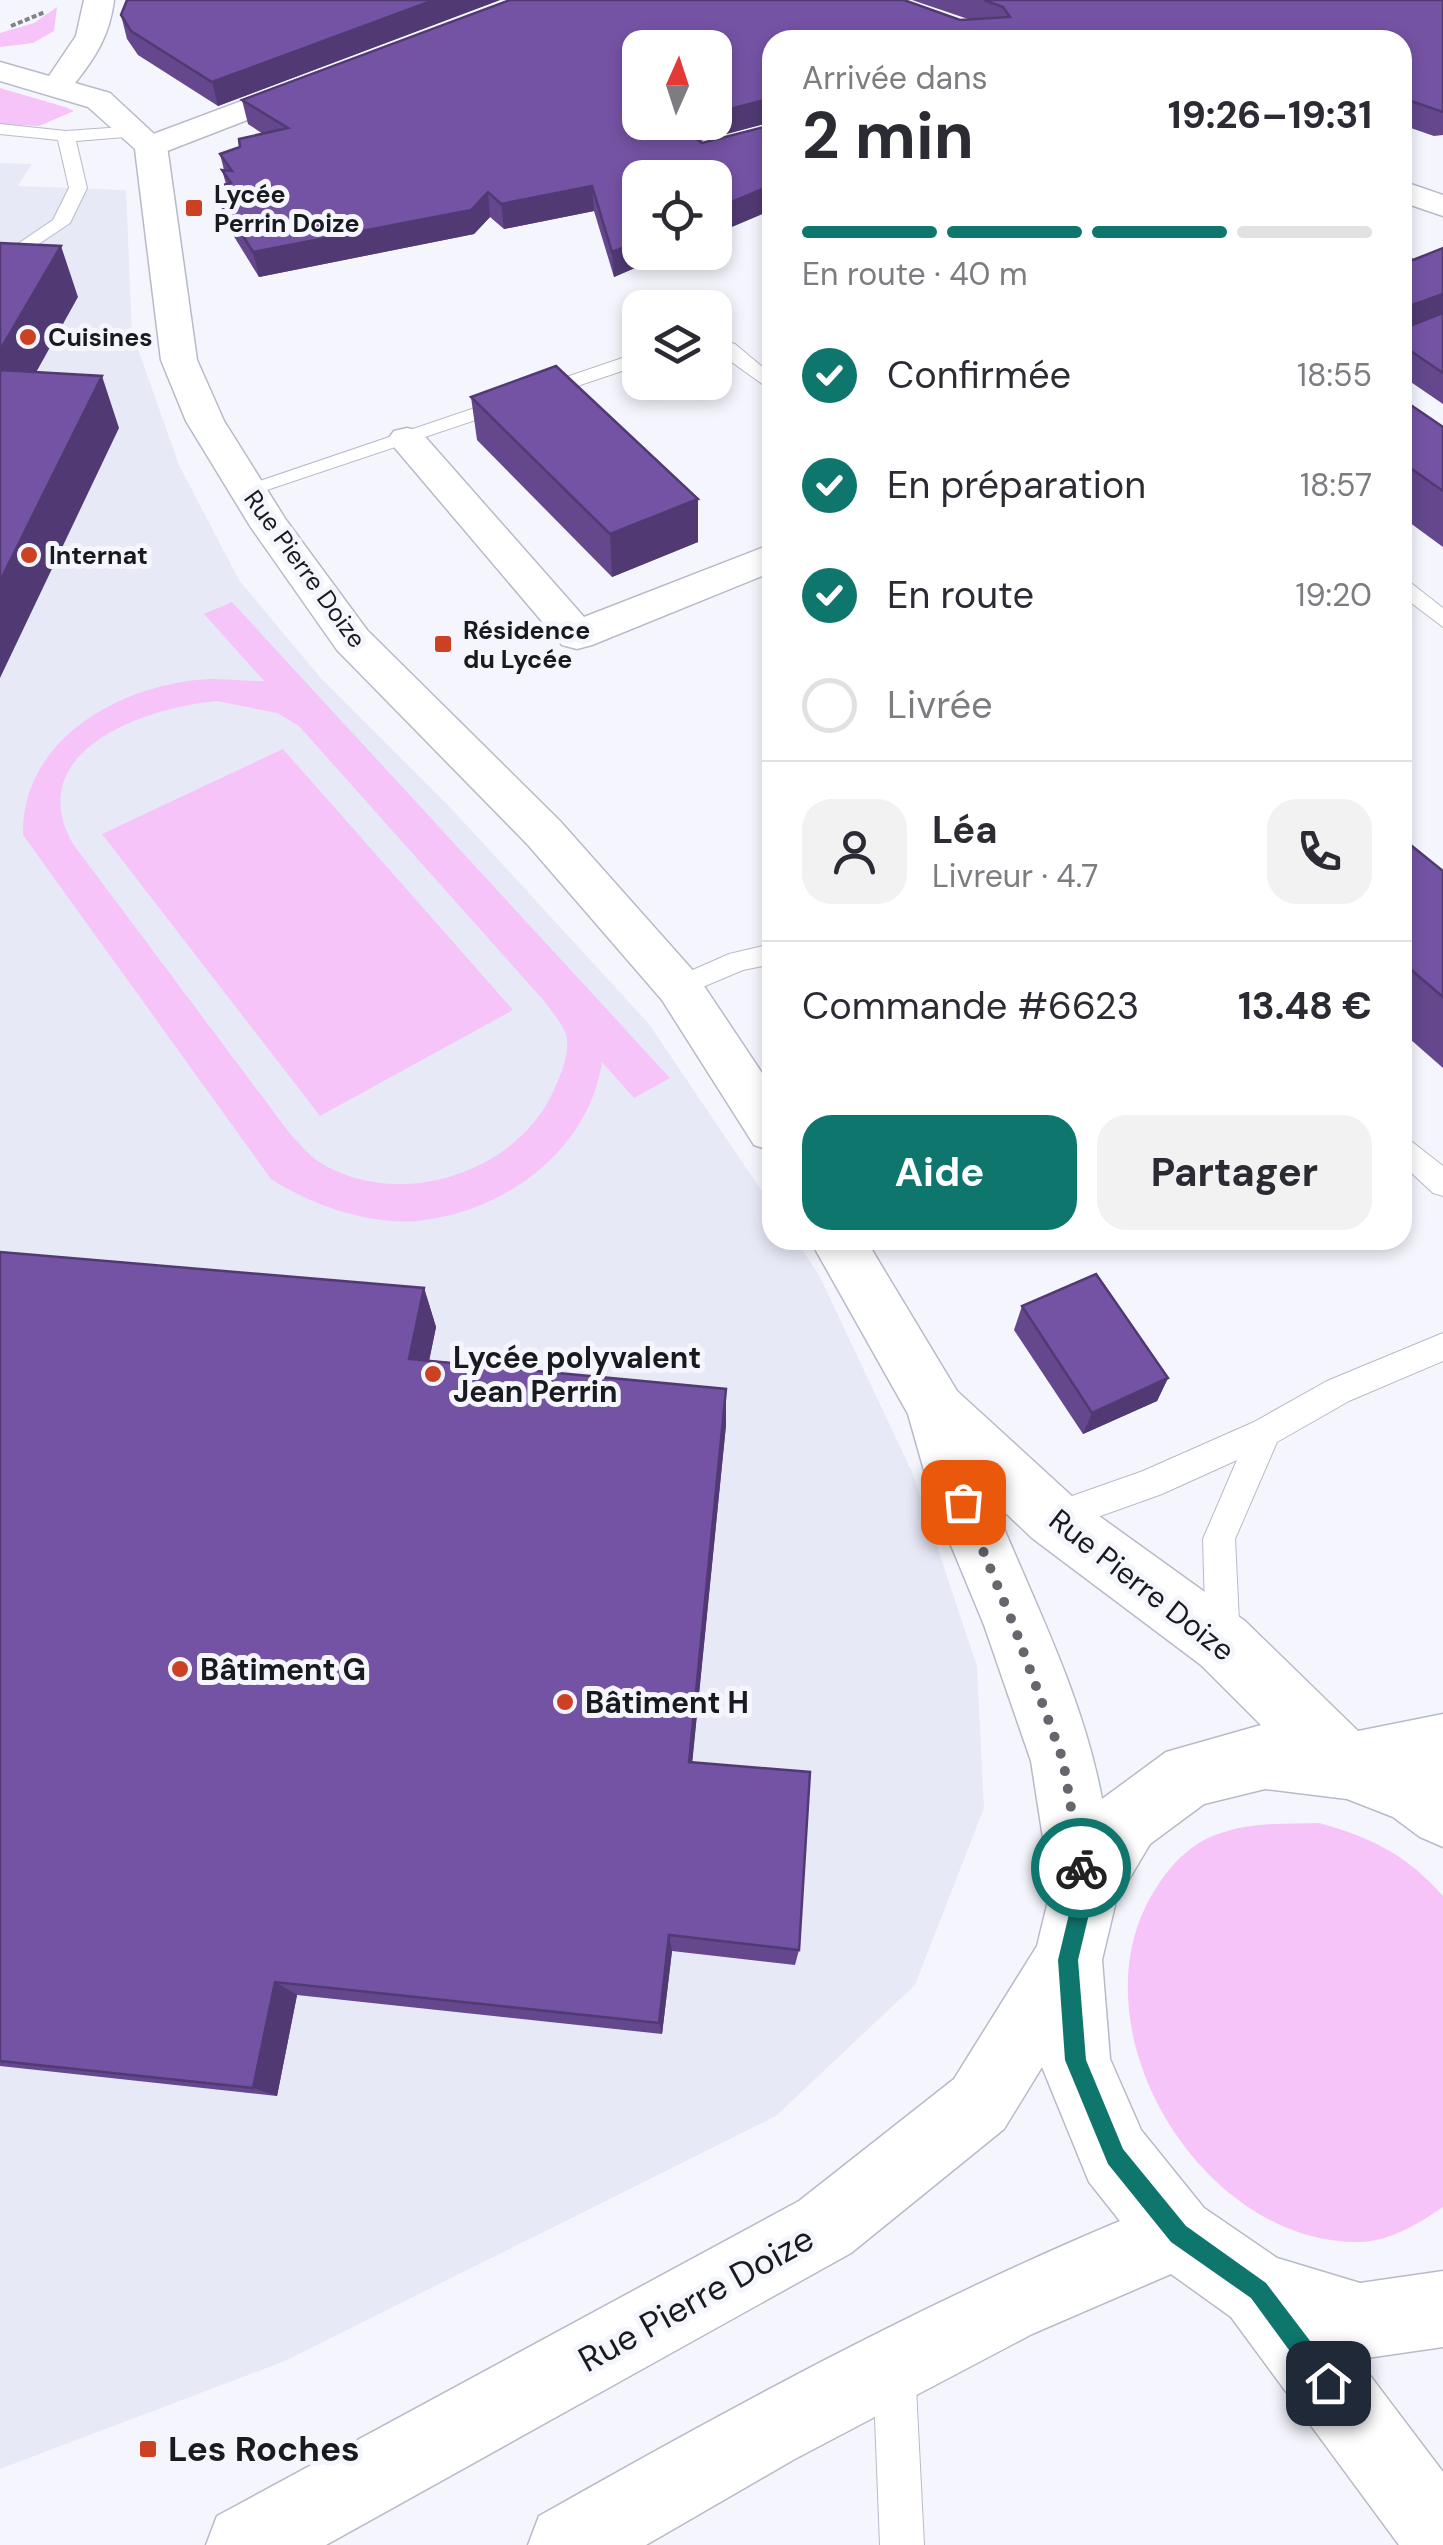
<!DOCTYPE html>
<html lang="fr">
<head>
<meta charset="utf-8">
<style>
  :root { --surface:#fff; --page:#f2f2f3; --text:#2b2b33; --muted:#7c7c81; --line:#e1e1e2; --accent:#0f766e }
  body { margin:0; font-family:"DM Sans",sans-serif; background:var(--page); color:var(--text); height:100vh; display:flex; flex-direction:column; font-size:38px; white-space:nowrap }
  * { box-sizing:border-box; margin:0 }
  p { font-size:32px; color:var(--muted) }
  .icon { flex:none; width:55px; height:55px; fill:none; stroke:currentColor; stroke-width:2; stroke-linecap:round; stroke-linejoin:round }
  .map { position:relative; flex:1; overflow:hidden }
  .details { position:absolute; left:762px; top:30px; width:650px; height:1220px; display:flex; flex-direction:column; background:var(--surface); border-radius:30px; box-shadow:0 5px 15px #0003 }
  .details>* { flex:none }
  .needle { width:65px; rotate:3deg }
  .tools { position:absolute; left:622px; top:30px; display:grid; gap:20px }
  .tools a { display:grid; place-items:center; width:110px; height:110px; border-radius:20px; background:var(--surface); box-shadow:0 5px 15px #0003; font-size:50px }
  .pin { position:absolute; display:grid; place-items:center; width:85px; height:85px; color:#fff; margin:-42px; border-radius:20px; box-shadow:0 5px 15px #0006 }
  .courier { position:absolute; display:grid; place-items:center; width:100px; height:100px; margin:-50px; border:8px solid #0f766e; border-radius:50%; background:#fff; color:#222; box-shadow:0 2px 12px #0007 }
  .summary em { font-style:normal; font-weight:700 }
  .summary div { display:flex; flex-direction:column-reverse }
  .summary { display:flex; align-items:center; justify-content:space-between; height:170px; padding:0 40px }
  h1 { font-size:65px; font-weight:700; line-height:75px }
  .bar { display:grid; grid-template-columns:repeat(4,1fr); gap:15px 10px; align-content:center; height:120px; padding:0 40px }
  .bar i { height:12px; border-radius:8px; background:var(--line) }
  .bar .active { background:var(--accent) }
  .bar p { grid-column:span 4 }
  .line { display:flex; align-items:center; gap:25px; padding:0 40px; border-top:2px solid var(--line) }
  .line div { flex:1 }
  .round { display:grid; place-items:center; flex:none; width:105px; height:105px; border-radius:30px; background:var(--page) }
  ol { padding:0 40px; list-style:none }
  li { display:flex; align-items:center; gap:30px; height:110px }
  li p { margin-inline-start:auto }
  li .icon { padding:10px; border-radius:50%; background:var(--accent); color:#fff; stroke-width:4 }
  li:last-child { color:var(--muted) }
  li i { width:55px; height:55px; border:5px solid var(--line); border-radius:50% }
  .cta { display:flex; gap:20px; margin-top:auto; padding:20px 40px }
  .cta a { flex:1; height:115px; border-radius:30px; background:var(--accent); color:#fff; font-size:40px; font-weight:700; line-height:115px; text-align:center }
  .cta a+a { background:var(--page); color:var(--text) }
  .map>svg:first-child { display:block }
</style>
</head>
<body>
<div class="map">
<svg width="1443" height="2545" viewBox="0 0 1443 2545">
  <rect width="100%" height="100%" fill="#f5f6fd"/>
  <polygon fill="#e7e9f7" points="0,163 32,164 18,186 126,190 132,332 179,465 239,580 320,677 449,806 649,1024 772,1206 772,1240 796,1240 819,1275 913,1474 977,1666 984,1808 915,1985 776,2116 285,2361 0,2469"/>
  <g fill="#f7c4fa" fill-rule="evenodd">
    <polygon points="57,7 54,31 33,43 0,47 0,33 34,23"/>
    <polygon points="0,88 65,107 74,111 39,126 0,124"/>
    <path d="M232 602 670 1078 634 1098 602 1062C589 1150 505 1212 418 1221 368 1225 312 1205 271 1179L23 835C21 738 123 683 210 679 227 679 246 681 264 681L204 614ZM217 701 277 713 299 726 545 1002C551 1011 562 1023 566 1034 571 1053 560 1077 552 1094 514 1174 397 1211 319 1162 309 1155 300 1144 291 1135L73 844C20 750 147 707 217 701Z"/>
    <polygon points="283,749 513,1010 320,1116 102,834"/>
    <path d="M1319 1823C1371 1837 1407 1855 1443 1896V2207C1418 2224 1391 2241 1360 2242 1199 2245 1066 2021 1158 1885 1174 1861 1193 1842 1221 1833 1253 1822 1286 1824 1319 1823Z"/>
  </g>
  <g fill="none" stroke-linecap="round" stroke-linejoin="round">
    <defs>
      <g id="service">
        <polygon points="0,124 66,131 137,126 146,131 137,136 76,141 87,188 70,223 0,270 0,256 53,220 69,188 58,140 0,134"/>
        <polygon points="715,338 735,344 772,375 772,391 715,350"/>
        <polygon points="640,352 640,365 255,494 247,495 236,489"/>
        <polygon points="1402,576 1443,608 1443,627 1402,596"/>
        <polygon points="772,944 772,964 743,970 679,997 666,987 670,980 729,954"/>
        <polygon points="1402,1134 1443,1166 1443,1196 1433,1193 1402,1164"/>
        <polygon points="1443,1333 1443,1361 1349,1401 1277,1442 1235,1539 1240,1643 1235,1655 1223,1660 1211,1655 1206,1643 1203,1539 1237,1460 1162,1494 1053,1533 1041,1529 1037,1518 1041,1507 1143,1471 1254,1422 1327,1381"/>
        <polygon points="894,2347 909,2353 915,2368 924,2545 880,2545 873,2368 879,2353"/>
      </g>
      <g id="minor">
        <polygon points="316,73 331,82 327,89 162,153 151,156 135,146 140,139"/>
        <polygon points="1402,181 1443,195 1443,216 1402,202"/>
        <polygon points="407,428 420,431 584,617 772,544 772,572 592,645 577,649 562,645 394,447 388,439 394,431"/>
        <polygon points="1258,2252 1285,2263 1443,2472 1443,2545 1399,2545 1231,2317 1220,2290 1231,2263"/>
      </g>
      <g id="tertiary">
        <path d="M84 0H114C110 34 96 57 75 83L110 93 167 146 197 360 224 421 286 520 367 630 560 821 696 974 772 1088V1151L754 1145 662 1000 528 845 337 650 250 526 186 421 161 360 135 149 88 107 0 81V62L49 76 76 36Z"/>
        <path d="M810 1240H866L957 1391 1074 1498 1245 1621 1358 1731 1443 1714V1847L1420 1837 1393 1817 1347 1799 1265 1789 1204 1804 1150 1844 1116 1901 1102 1960 1110 2059 1141 2130 1204 2208 1277 2258 1360 2283 1443 2271V2347L1360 2359 1231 2317 1171 2274 1032 2334 793 2460 646 2545H528L539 2516C730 2408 917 2306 1120 2221L1089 2182 1042 2067 1004 2129 851 2253 326 2545H206L217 2516 799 2201 954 2079 1037 1946 1051 1889 1031 1761 984 1625 933 1502 908 1414ZM992 1500 1032 1538 1201 1665 1261 1725 1166 1752 1102 1799C1083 1695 1032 1598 992 1500Z"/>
      </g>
    </defs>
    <use href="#service" stroke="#b7bac9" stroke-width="2"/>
    <use href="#minor" stroke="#b7bac9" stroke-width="3"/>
    <use href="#tertiary" stroke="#b7bac9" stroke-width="3"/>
    <polyline stroke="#828389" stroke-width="4" stroke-dasharray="5 2.5" stroke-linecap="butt" points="11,26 45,12"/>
    <use href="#service" fill="#fff" fill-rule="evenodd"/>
    <use href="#minor" fill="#fff" fill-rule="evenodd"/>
    <use href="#tertiary" fill="#fff" fill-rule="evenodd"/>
  </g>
  <g fill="#64478d" fill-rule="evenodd">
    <polygon points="500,0 218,106 138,55 127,39 121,15"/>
    <path d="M510 0H904L960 20 968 19 912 0H1443V135L1434 136 1402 125V40H772V122L700 141 702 143 772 125V210L715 234V178H640V252H672L614 277 594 211 504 229 490 217 474 234 259 277 225 222 219 197 226 195 223 185 226 184 222 170H224L220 154 240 147 239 139 263 134 248 124 242 100ZM640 48H715V122H640Z"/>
    <polygon points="1443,248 1443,404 1402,376 1402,254 1413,260"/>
    <polygon points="471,397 698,542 612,577 477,440"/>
    <polygon points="1402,399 1443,427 1443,547 1402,517"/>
    <polygon points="1402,838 1443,871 1443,1068 1402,1032"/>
    <polygon points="0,1252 424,1288 436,1327 429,1360 726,1389 726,1425 692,1762 799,1950 795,1965 672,1951 662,2034 297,1995 277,2096 0,2066"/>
    <polygon points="1022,1306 1168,1378 1157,1401 1083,1434 1014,1330"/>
  </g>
  <g fill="#513a73">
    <polygon points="434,0 500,0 218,106 212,82"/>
    <polygon points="772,98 772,122 692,143 684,130 689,122 715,122 715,113"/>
    <polygon points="772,185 772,210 715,234 715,209"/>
    <polygon points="592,186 594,211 504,229 501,204"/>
    <polygon points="488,192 490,217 474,234 259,277 253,252"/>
    <polygon points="640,241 640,252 672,252 614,277 612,252"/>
    <polygon points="61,246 78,297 9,421 0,399 0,350"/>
    <polygon points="1443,294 1443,316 1402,330 1409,306"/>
    <polygon points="102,376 119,428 0,678 0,581"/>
    <polygon points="698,499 698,542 612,577 610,534"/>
    <polygon points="424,1288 436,1327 422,1396 409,1359"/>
    <polygon points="1168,1378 1157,1401 1083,1434 1092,1413"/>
    <polygon points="726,1389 726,1425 690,1785 689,1762"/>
    <polygon points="669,1935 672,1951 662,2034 659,2023"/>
    <polygon points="275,1982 297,1995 277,2096 253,2088"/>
  </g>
  <g fill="#7453a4" stroke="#513a73" stroke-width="2.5">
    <polygon points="127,0 434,0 212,82 131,31 121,15"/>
    <polygon points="510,0 904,0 960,20 1010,17 1003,7 984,0 1443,0 1443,112 1402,98 1402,40 772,40 772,98 715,113 715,48 640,48 640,122 689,122 684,130 702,143 772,125 772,185 715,209 715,178 640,178 640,241 612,252 592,186 501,204 488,192 471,210 253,252 219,197 229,194 223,185 231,183 222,170 232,171 220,154 240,147 239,139 288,128 242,100"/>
    <polygon points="0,243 61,246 0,350"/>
    <polygon points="1443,248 1443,294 1409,306 1410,326 1443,313 1443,373 1402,345 1402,254 1413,260"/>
    <polygon points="556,366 698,499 610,534 471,397"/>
    <polygon points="0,370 102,376 0,581"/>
    <polygon points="1402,399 1443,427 1443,491 1402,462"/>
    <polygon points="1402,838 1443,871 1443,997 1402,962"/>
    <polygon points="0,1252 424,1288 409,1359 726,1389 689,1762 810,1772 799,1950 669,1935 659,2023 275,1982 253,2088 0,2061"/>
    <polygon points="1096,1274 1168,1378 1092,1413 1022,1306"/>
  </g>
  <polygon fill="#0f766e" points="1081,1858 1088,1861 1095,1889 1078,1960 1086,2060 1123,2149 1186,2226 1266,2283 1336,2375 1336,2391 1319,2391 1251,2298 1171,2242 1108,2164 1065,2060 1058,1960 1075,1889 1071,1868"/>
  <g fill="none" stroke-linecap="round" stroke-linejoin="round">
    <polyline stroke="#66676d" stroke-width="10" stroke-dasharray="0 18" points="963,1502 1014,1626 1063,1760 1081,1868"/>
  </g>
  <g fill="#cc4124" stroke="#f5f6fd" stroke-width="4">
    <rect x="184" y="198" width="20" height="20" rx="5"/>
    <circle cx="28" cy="337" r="10"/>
    <circle cx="29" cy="555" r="10"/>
    <rect x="433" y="634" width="20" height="20" rx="5"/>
    <circle cx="433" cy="1374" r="10"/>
    <circle cx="180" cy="1669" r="10"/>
    <circle cx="565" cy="1702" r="10"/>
    <rect x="138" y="2439" width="20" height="20" rx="5"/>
  </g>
  <g text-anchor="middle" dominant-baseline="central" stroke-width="10" stroke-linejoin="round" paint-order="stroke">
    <g font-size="25" font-weight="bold" fill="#191a1f" stroke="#f5f6fd" text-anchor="start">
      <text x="214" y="194">Lycée<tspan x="214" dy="29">Perrin Doize</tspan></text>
      <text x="48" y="337">Cuisines</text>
      <text x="49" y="555">Internat</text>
      <text x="463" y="630">Résidence<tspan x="463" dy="29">du Lycée</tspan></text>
    </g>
    <g font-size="25" fill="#191a1f" stroke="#f5f6fd">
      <text transform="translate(305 569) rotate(54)">Rue Pierre Doize</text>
    </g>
    <g font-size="30" font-weight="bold" fill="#191a1f" stroke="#f5f6fd" text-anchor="start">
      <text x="453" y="1357">Lycée polyvalent<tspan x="453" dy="34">Jean Perrin</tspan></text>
      <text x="200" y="1669">Bâtiment G</text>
      <text x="585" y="1702">Bâtiment H</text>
    </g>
    <g font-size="30" fill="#191a1f" stroke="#f5f6fd">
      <text transform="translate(1142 1585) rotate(38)">Rue Pierre Doize</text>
    </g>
    <g font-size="35" fill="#191a1f" stroke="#f5f6fd">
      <text transform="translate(696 2299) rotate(-29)">Rue Pierre Doize</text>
    </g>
    <g font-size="35" font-weight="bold" fill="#191a1f" stroke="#f5f6fd" text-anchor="start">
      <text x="168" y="2449">Les Roches</text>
    </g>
  </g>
</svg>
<div class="tools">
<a><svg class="needle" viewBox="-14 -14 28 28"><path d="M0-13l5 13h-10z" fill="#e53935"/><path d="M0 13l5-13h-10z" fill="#7c7c81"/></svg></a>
<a><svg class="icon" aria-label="locate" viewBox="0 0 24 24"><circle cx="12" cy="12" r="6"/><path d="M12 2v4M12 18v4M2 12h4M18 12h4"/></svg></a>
<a><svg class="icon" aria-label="layers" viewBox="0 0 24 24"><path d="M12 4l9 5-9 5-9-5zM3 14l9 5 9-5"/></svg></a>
</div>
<div class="pin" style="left:963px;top:1502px;background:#ea580c"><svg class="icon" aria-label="bag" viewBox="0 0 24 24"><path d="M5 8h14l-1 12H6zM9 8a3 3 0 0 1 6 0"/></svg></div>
<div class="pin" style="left:1328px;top:2383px;background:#1f2937"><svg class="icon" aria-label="home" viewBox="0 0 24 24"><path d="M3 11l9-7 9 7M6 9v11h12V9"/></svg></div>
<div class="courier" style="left:1081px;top:1868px"><svg class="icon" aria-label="bike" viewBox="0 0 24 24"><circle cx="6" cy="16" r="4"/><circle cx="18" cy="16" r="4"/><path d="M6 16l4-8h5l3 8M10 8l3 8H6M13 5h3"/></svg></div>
<section class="details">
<div class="summary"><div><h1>2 min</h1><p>Arrivée dans</p></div><em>19:26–19:31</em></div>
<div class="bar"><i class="active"></i><i class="active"></i><i class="active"></i><i></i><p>En route · 40 m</p></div>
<ol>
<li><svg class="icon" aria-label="check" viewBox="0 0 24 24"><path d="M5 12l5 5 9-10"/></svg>Confirmée<p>18:55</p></li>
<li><svg class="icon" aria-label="check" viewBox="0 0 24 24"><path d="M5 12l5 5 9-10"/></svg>En préparation<p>18:57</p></li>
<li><svg class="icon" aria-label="check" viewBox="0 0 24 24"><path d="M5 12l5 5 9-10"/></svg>En route<p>19:20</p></li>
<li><i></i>Livrée</li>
</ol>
<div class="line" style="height:180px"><a class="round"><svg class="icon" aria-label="person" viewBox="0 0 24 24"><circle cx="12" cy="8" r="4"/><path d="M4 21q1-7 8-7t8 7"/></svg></a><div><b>Léa</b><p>Livreur · 4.7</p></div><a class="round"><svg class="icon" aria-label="phone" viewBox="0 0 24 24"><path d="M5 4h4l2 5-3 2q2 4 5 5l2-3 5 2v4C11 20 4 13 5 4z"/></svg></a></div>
<div class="line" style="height:130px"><div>Commande #6623</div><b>13.48 €</b></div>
<div class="cta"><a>Aide</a><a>Partager</a></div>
</section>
</div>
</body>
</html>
